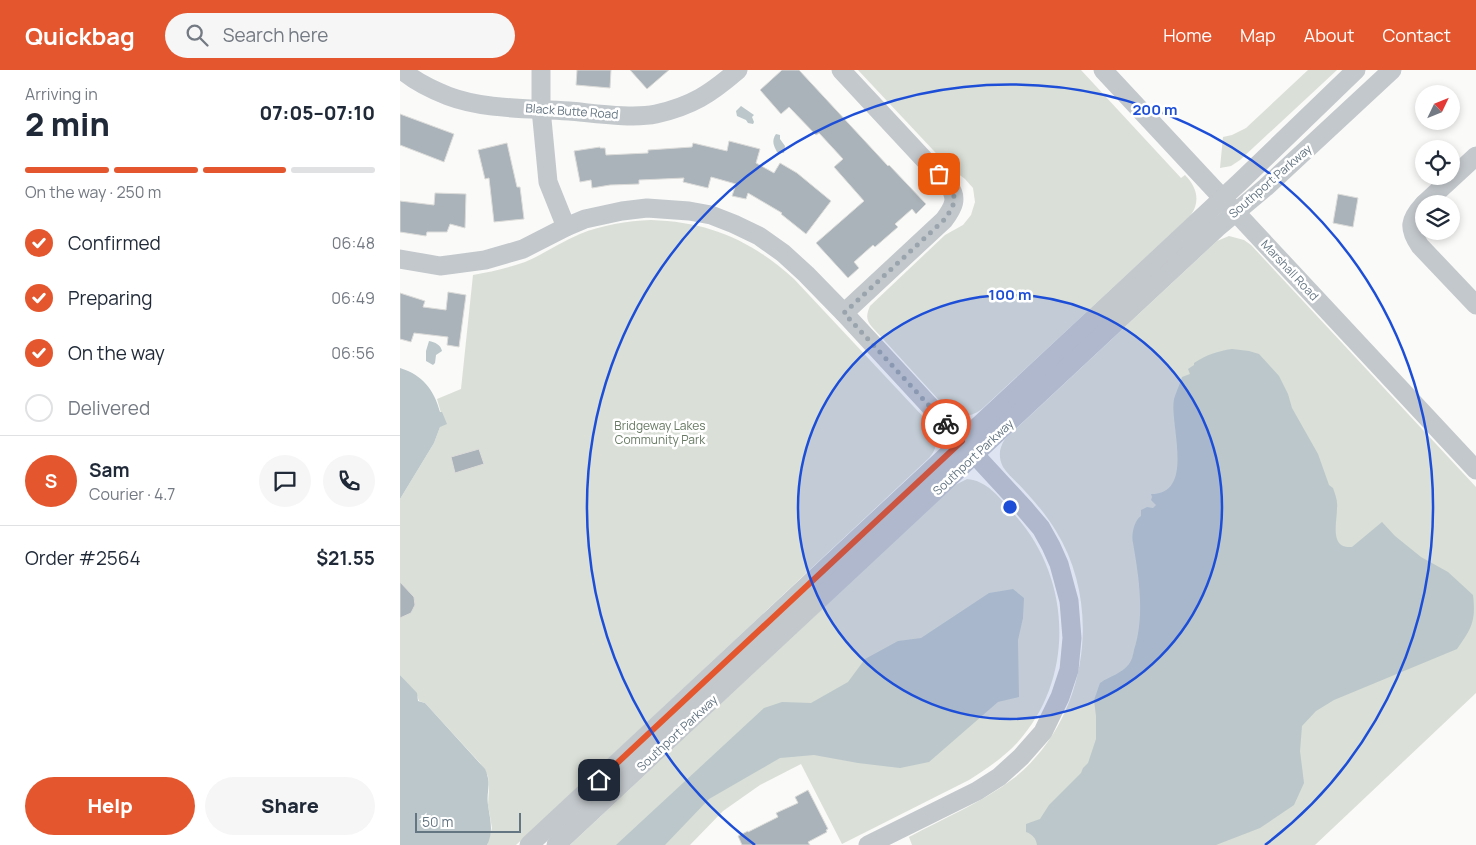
<!DOCTYPE html>
<html lang="en">
<head>
<meta charset="utf-8">
<style>
  :root { --surface:#fff; --page:#f6f6f7; --text:#1f2937; --muted:#747a83; --line:#e0e1e3; --accent:#e4572e }
  body { margin:0; font-family:Manrope,sans-serif; background:var(--page); color:var(--text); height:100vh; display:flex; flex-direction:column; font-size:19px; white-space:nowrap }
  * { box-sizing:border-box; margin:0 }
  p { font-size:16px; color:var(--muted) }
  .icon { flex:none; width:28px; height:28px; fill:none; stroke:currentColor; stroke-width:2; stroke-linecap:round; stroke-linejoin:round }
  .map { position:relative; flex:1; overflow:hidden }
  .sheet { display:flex; flex-direction:column; background:var(--surface); width:400px }
  .sheet>* { flex:none }
  .needle { width:32px; rotate:47deg }
  .controls { position:absolute; left:1015px; top:15px; display:grid; gap:10px }
  .controls a { display:grid; place-items:center; width:45px; height:45px; border-radius:50%; background:var(--surface); box-shadow:0 2px 8px #0003; font-size:25px }
  .scale { position:absolute; left:15px; bottom:12px; width:106px; box-sizing:border-box; padding-left:5px; border:2px solid #657683; border-top:0; font-size:14px; line-height:18px; white-space:nowrap; color:#657683; -webkit-text-stroke:4px #fff; paint-order:stroke }
  .pin { position:absolute; display:grid; place-items:center; width:42px; height:42px; color:#fff; margin:-21px; border-radius:10px; box-shadow:0 2px 8px #0006 }
  .courier { position:absolute; display:grid; place-items:center; width:50px; height:50px; margin:-25px; border:4px solid #e4572e; border-radius:50%; background:#fff; color:#222; box-shadow:0 1px 6px #0007 }
  .headline em { font-style:normal; font-weight:800 }
  .headline div { display:flex; flex-direction:column-reverse }
  .headline { display:flex; align-items:center; justify-content:space-between; height:85px; padding:0 25px }
  h1 { font-size:32px; font-weight:800; line-height:38px }
  .bar { display:grid; grid-template-columns:repeat(4,1fr); gap:8px 5px; align-content:center; height:60px; padding:0 25px }
  .bar i { height:6px; border-radius:4px; background:var(--line) }
  .bar .selected { background:var(--accent) }
  .bar p { grid-column:span 4 }
  .line { display:flex; align-items:center; gap:12px; padding:0 25px; border-top:1px solid var(--line) }
  .line div { flex:1 }
  .round { display:grid; place-items:center; flex:none; width:52px; height:52px; border-radius:26px; background:var(--page) }
  ol { padding:0 25px; list-style:none }
  li { display:flex; align-items:center; gap:15px; height:55px }
  li p { margin-inline-start:auto }
  li .icon { padding:5px; border-radius:50%; background:var(--accent); color:#fff; stroke-width:4 }
  li:last-child { color:var(--muted) }
  li i { width:28px; height:28px; border:2px solid var(--line); border-radius:50% }
  .action { display:flex; gap:10px; margin-top:auto; padding:10px 25px }
  .action a { flex:1; height:58px; border-radius:30px; background:var(--accent); color:#fff; font-size:20px; font-weight:800; line-height:58px; text-align:center }
  .action a+a { background:var(--page); color:var(--text) }
  header { display:flex; align-items:center; gap:30px; box-sizing:border-box; height:70px; padding:0 25px; background:var(--accent); color:#fff }
  header strong { font-size:24px }
  nav { display:flex; gap:28px; margin-inline-start:auto; font-size:18px }
  .search { width:350px; height:45px; background:var(--page); display:flex; align-items:center; gap:12px; box-sizing:border-box; padding:0 18px; border-radius:28px; color:var(--muted); font-size:19px }
  main { display:flex; flex:1; min-height:0 }
  .map>svg:first-child { display:block }
</style>
</head>
<body>
<header>
<strong>Quickbag</strong>
<div class="search"><svg class="icon" aria-label="search" viewBox="0 0 24 24"><circle cx="10" cy="10" r="6"/><path d="M15 15l6 6"/></svg>Search here</div>
<nav><a>Home</a><a>Map</a><a>About</a><a>Contact</a></nav>
</header>
<main>
<section class="sheet">
<div class="headline"><div><h1>2 min</h1><p>Arriving in</p></div><em>07:05–07:10</em></div>
<div class="bar"><i class="selected"></i><i class="selected"></i><i class="selected"></i><i></i><p>On the way · 250 m</p></div>
<ol>
<li><svg class="icon" aria-label="check" viewBox="0 0 24 24"><path d="M5 12l5 5 9-10"/></svg>Confirmed<p>06:48</p></li>
<li><svg class="icon" aria-label="check" viewBox="0 0 24 24"><path d="M5 12l5 5 9-10"/></svg>Preparing<p>06:49</p></li>
<li><svg class="icon" aria-label="check" viewBox="0 0 24 24"><path d="M5 12l5 5 9-10"/></svg>On the way<p>06:56</p></li>
<li><i></i>Delivered</li>
</ol>
<div class="line" style="height:90px"><b class="round" style="background:var(--accent);color:#fff">S</b><div><b>Sam</b><p>Courier · 4.7</p></div><a class="round"><svg class="icon" aria-label="chat" viewBox="0 0 24 24"><path d="M4 5h16v11H9l-5 4z"/></svg></a><a class="round"><svg class="icon" aria-label="phone" viewBox="0 0 24 24"><path d="M5 4h4l2 5-3 2q2 4 5 5l2-3 5 2v4C11 20 4 13 5 4z"/></svg></a></div>
<div class="line" style="height:65px"><div>Order #2564</div><b>$21.55</b></div>
<div class="action"><a>Help</a><a>Share</a></div>
</section>
<div class="map">
<svg width="1076" height="775" viewBox="0 0 1076 775">
  <rect width="100%" height="100%" fill="#fafaf8"/>
  <g fill="#dadfd7">
    <path d="M458 0H681L781 108 785 105C797 117 801 132 790 146L583 338C572 348 560 347 548 340L472 257C466 250 466 245 470 236L545 165 563 155 571 145 575 132 573 118 565 109 549 97Z"/>
    <polygon points="908,0 937,0 840,90 831,96 820,98 823,67 832,65 846,58"/>
    <path d="M251 150C309 152 351 170 394 209L529 353C538 366 539 378 528 389L116 775H87L92 758 88 735 89 718 88 706 80 693 25 633 19 631 16 623 0 605V429L34 373 40 357 41 343 37 329 61 319 73 205C90 202 108 198 125 192 144 184 161 172 180 164 202 155 227 151 251 150Z"/>
    <path d="M829 166 844 170 851 175 1076 417V623L915 775H512L509 767C544 748 583 732 614 708 686 651 704 539 656 461 647 446 636 433 624 420 617 412 608 405 603 397 598 387 599 378 605 369L817 171Z"/>
    <path d="M567 409C589 411 600 429 614 444 672 507 676 609 617 673 603 688 586 699 569 710L442 774 401 694 360 715 323 741 290 775H170L555 415Z"/>
  </g>
  <g fill="#bbc7cb">
    <polygon points="341,36 354,45 352,47 354,52 353,54 348,53 346,50 337,46 336,41"/>
    <path d="M376 64 380 65V69L385 76 384 83 377 82C374 76 371 71 376 64Z"/>
    <path d="M29 271C35 272 41 275 42 281L36 285 35 293 33 295 26 291V281Z"/>
    <path d="M832 279 849 281 859 284 879 306 888 324 892 338 918 384 929 415 933 418C935 424 938 431 937 438 937 452 929 479 952 477L982 452 995 466 1021 487 1048 502 1073 525C1076 551 1072 558 1057 579L934 630 916 641 902 656 900 681 904 713 894 735 860 758 816 775H637C636 768 632 764 626 762V754L640 749 649 735 681 703 683 698 688 693 696 669V646L694 630 700 613C710 606 721 604 729 594 732 590 733 585 734 580 745 546 739 508 733 473 731 466 734 450 741 446V440L747 437 753 438 756 435 751 430 752 427 751 424C796 424 769 353 774 329 776 322 780 314 782 307L790 304 788 299 794 295V293C806 285 818 281 832 279Z"/>
    <path d="M0 298C23 305 34 320 40 342H42L47 354 40 357 34 373 0 429Z"/>
    <polygon points="613,519 624,528 623,548 618,570 619,627 598,632 529,692 500,698 458,693 414,685 380,688 309,729 265,775 216,775 364,638 382,632 411,633 448,612 465,589 498,571 521,568 589,523"/>
    <path d="M0 605 17 623 18 631 25 633 85 699C92 714 86 721 88 735 90 750 94 761 87 775H0Z"/>
  </g>
  <g fill="#aab3b9" stroke="#dcdcda">
    <polygon points="177,0 211,0 210,18 176,15"/>
    <polygon points="230,0 269,0 247,19"/>
    <polygon points="382,0 399,0 488,96 489,95 526,134 516,144 512,139 495,154 498,157 475,177 473,175 454,192 459,198 448,208 416,173 464,131 434,97 443,89 419,63 416,65 389,37 381,44 360,20"/>
    <polygon points="0,44 54,64 44,92 0,75"/>
    <polygon points="329,71 360,79 356,93 374,103 380,93 397,103 431,131 406,164 381,144 382,143 348,123 346,129 332,126 336,114 311,107 308,118 283,112 284,108 239,110 239,114 210,115 192,118 191,110 180,112 174,81 200,77 200,78 205,78 206,85 248,83 248,80 292,77 293,73 327,81"/>
    <polygon points="107,73 117,117 120,117 124,149 94,152 89,108 85,109 78,80"/>
    <polygon points="35,123 66,124 65,158 50,154 47,162 27,162 26,166 0,162 0,131 34,135"/>
    <polygon points="938,124 958,128 953,157 933,153"/>
    <polygon points="48,222 66,225 59,277 47,275 48,267 14,263 11,272 0,269 0,223 25,231 23,237 46,240"/>
    <polygon points="79,379 84,394 55,403 51,387"/>
    <polygon points="0,512 14,527 15,535 11,543 0,548"/>
    <polygon points="408,720 428,759 426,760 427,762 408,772 410,775 342,775 338,766 348,761 348,762 378,747 376,743 398,733 395,727"/>
  </g>
  <g fill="none" stroke-linecap="round" stroke-linejoin="round">
    <g stroke="#c3c8cc" stroke-width="19">
      <path d="M2 0C14 11 33 20 48 26 85 40 129 38 169 41 193 43 233 49 256 44 292 36 310 24 338 0"/>
      <polyline points="141,0 141,39 148,112 166,157"/>
      <path d="M441 0 548 115C559 128 553 138 544 150L444 243"/>
      <polyline points="703,0 1076,400"/>
      <path d="M1024 134C1009 150 1008 158 1020 176L1076 235"/>
      <polyline points="1024,134 1076,86"/>
      <polyline points="0,189 40,196 85,190 123,179 166,157 185,149 222,141 247,138 289,141 311,145 334,154 359,166 383,183 406,204 444,243 624,438 641,458 651,476 659,494 669,531 672,568 669,600 660,627 643,662 621,687 599,707 577,721 468,775"/>
      <polyline points="129,775 841,111 956,0"/>
      <polyline points="156,775 817,158 866,117 992,0"/>
    </g>
  </g>
  <g fill="none" stroke-linecap="round" stroke-linejoin="round">
    <path stroke="#99a4ac" stroke-width="5" stroke-dasharray="0 9" d="M539 104C556 123 560 129 544 150L444 243 546 354"/>
    <polyline stroke="#e4572e" stroke-width="6" points="199,710 562,371 546,354"/>
  </g>
  <circle cx="610" cy="437" r="212" fill="#1d4ed8" fill-opacity=".12"/>
  <g fill="none" stroke="#1d4ed8" stroke-width="2.5">
    <circle cx="610" cy="437" r="212"/>
    <path d="M355 775A423 423 0 1 1 865 775"/>
  </g>
  <g text-anchor="middle" dominant-baseline="central" stroke-width="5" stroke-linejoin="round" paint-order="stroke">
    <g font-size="12" fill="#657683" stroke="#fff">
      <text transform="translate(172 41) rotate(4)">Black Butte Road</text>
      <text transform="translate(870 111) rotate(-41)">Southport Parkway</text>
      <text transform="translate(890 200) rotate(47)">Marshall Road</text>
      <text transform="translate(573 387) rotate(-43)">Southport Parkway</text>
      <text transform="translate(277 663) rotate(-43)">Southport Parkway</text>
    </g>
    <g font-size="12" fill="#687a64" stroke="#fff">
      <text x="260" y="355">Bridgeway Lakes<tspan x="260" dy="14">Community Park</tspan></text>
    </g>
  </g>
  <circle cx="610" cy="437" r="8" fill="#1d4ed8" stroke="#fff" stroke-width="2.5"/>
  <g font-size="15" text-anchor="middle" font-weight="bold" fill="#1d4ed8" stroke="#fff" stroke-width="5" stroke-linejoin="round" paint-order="stroke">
    <text x="755" y="45">200 m</text>
    <text x="610" y="230">100 m</text>
  </g>
</svg>
<div class="controls">
<a><svg class="needle" viewBox="-14 -14 28 28"><path d="M0-13l5 13h-10z" fill="#e53935"/><path d="M0 13l5-13h-10z" fill="#747a83"/></svg></a>
<a><svg class="icon" aria-label="locate" viewBox="0 0 24 24"><circle cx="12" cy="12" r="6"/><path d="M12 2v4M12 18v4M2 12h4M18 12h4"/></svg></a>
<a><svg class="icon" aria-label="layers" viewBox="0 0 24 24"><path d="M12 4l9 5-9 5-9-5zM3 14l9 5 9-5"/></svg></a>
</div>
<div class="scale">50 m</div>
<div class="pin" style="left:539px;top:104px;background:#ea580c"><svg class="icon" aria-label="bag" viewBox="0 0 24 24"><path d="M5 8h14l-1 12H6zM9 8a3 3 0 0 1 6 0"/></svg></div>
<div class="pin" style="left:199px;top:710px;background:#1f2937"><svg class="icon" aria-label="home" viewBox="0 0 24 24"><path d="M3 11l9-7 9 7M6 9v11h12V9"/></svg></div>
<div class="courier" style="left:546px;top:354px"><svg class="icon" aria-label="bike" viewBox="0 0 24 24"><circle cx="6" cy="16" r="4"/><circle cx="18" cy="16" r="4"/><path d="M6 16l4-8h5l3 8M10 8l3 8H6M13 5h3"/></svg></div>
</div>
</main>
</body>
</html>
